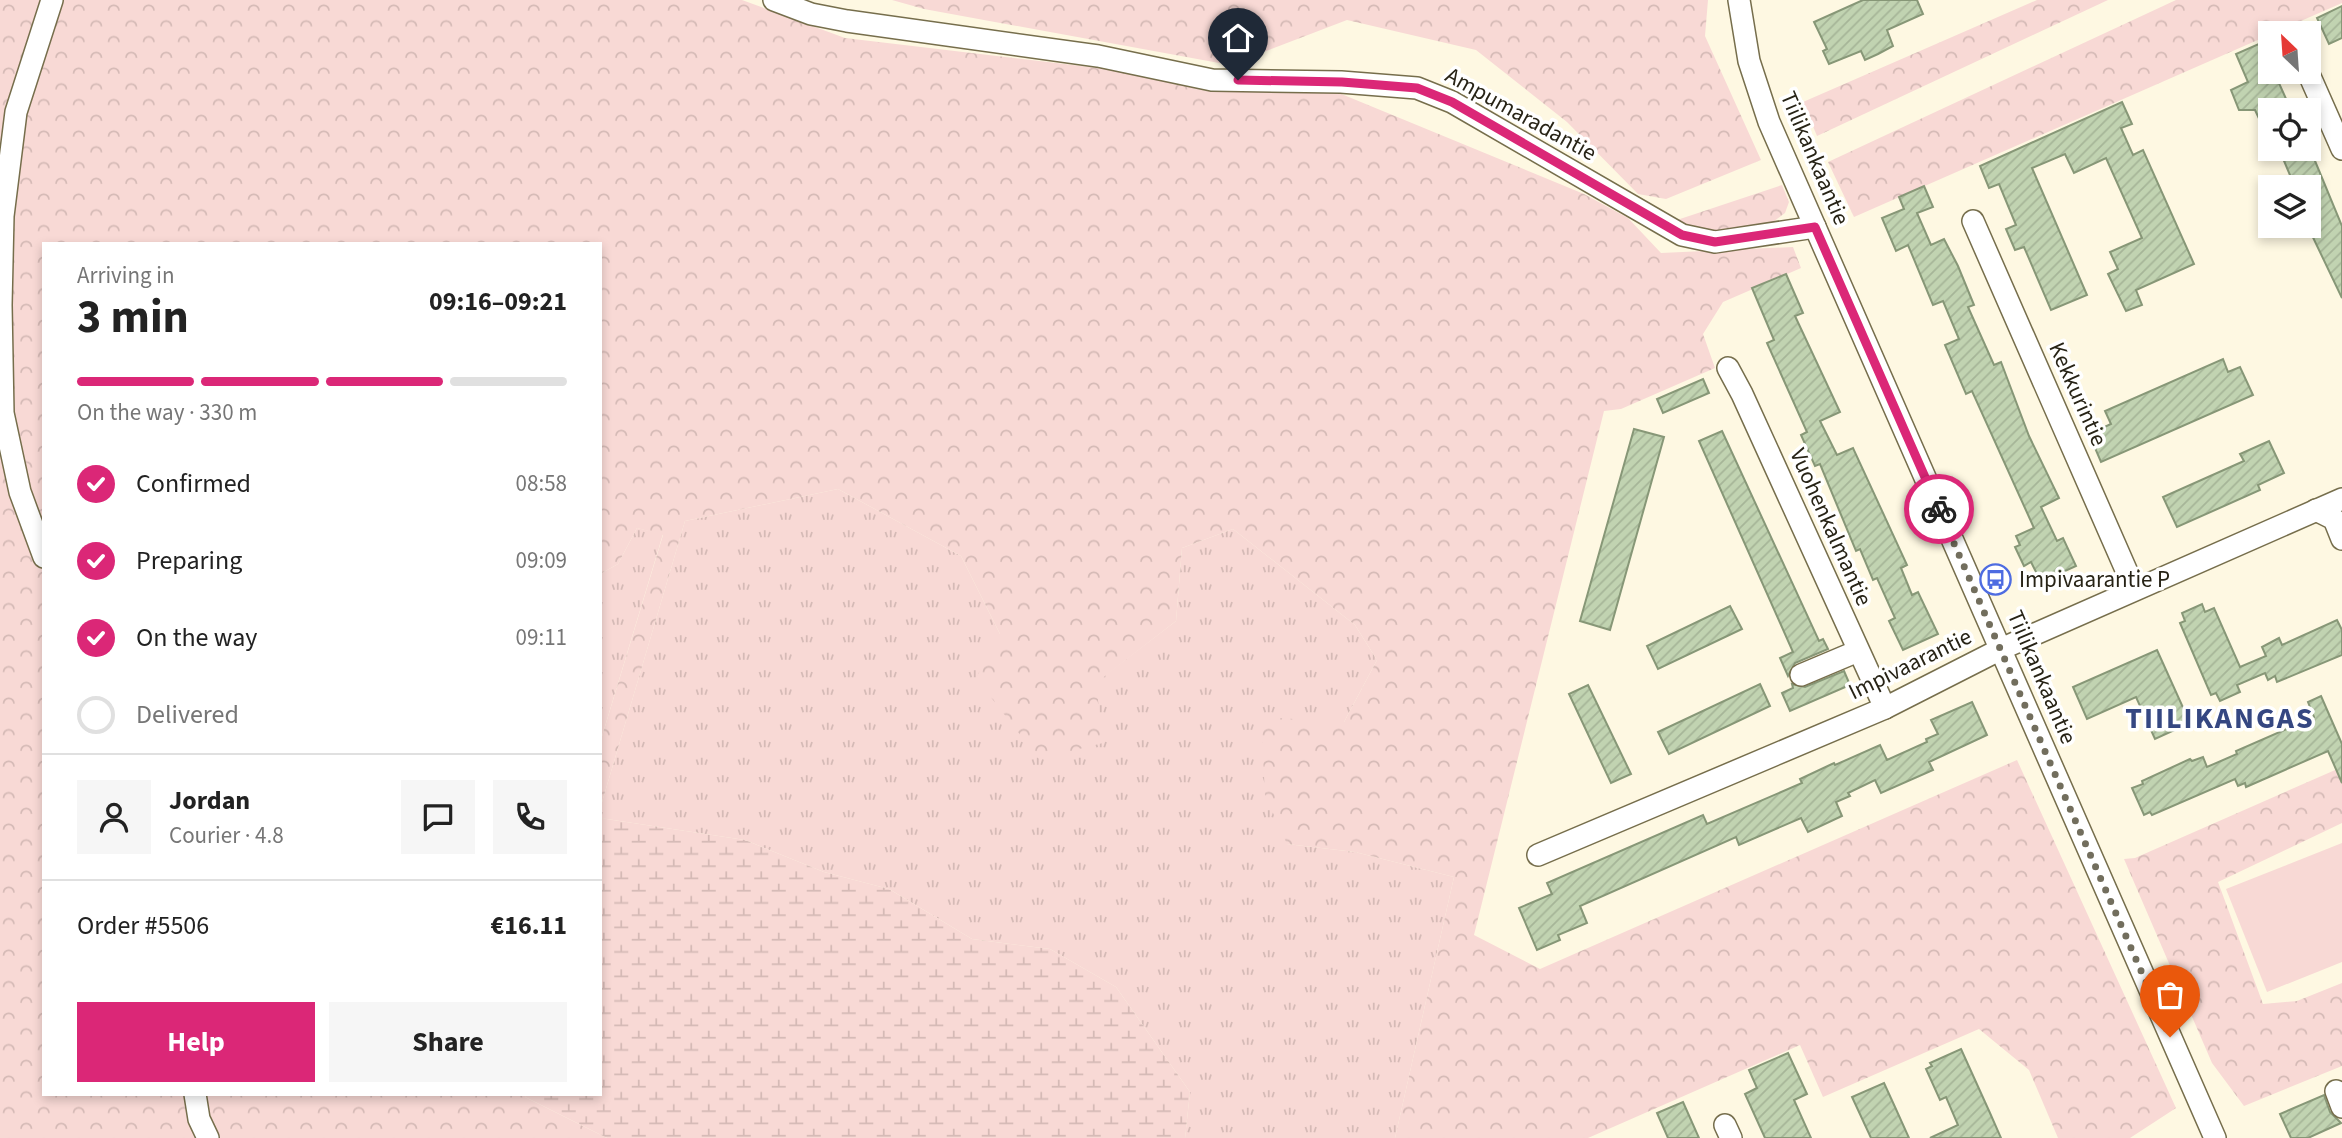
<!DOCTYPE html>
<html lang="en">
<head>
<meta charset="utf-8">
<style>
  :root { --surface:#fff; --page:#f6f6f6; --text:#222; --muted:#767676; --line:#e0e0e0; --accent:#db2777 }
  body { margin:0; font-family:"Source Sans 3",sans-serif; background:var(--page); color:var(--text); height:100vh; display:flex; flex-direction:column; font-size:26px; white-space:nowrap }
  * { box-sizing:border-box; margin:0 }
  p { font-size:23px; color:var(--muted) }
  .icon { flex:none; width:38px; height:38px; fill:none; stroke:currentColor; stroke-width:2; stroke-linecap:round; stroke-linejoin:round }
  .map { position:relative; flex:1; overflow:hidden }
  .drawer { position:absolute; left:42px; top:242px; width:560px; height:854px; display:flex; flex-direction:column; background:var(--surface); border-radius:0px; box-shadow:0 4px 10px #0003 }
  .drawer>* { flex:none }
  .needle { width:46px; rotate:335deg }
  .fabs { position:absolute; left:2258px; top:21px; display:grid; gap:14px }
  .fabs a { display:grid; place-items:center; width:63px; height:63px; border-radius:0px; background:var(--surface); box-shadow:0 4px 10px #0003; font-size:35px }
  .pin { position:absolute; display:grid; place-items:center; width:60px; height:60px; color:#fff; margin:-72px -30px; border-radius:50% 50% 50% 0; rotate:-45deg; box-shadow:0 0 7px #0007 }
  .pin .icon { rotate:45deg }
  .courier { position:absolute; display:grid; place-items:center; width:70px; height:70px; margin:-35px; border:5px solid #db2777; border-radius:50%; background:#fff; color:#222; box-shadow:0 2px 9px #0007 }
  .summary em { font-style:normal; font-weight:700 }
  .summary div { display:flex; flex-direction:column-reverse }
  .summary { display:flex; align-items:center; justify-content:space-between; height:119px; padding:0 35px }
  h1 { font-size:46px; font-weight:700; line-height:52px }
  .bar { display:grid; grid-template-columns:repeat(4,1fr); gap:10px 7px; align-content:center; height:84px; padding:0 35px }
  .bar i { height:9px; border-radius:5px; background:var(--line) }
  .bar .active { background:var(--accent) }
  .bar p { grid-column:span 4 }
  .line { display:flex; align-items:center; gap:18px; padding:0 35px; border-top:2px solid var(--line) }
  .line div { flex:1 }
  .round { display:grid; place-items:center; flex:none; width:74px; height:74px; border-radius:0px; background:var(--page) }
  ol { padding:0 35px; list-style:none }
  li { display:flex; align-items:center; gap:21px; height:77px }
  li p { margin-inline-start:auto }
  li .icon { padding:7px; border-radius:50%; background:var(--accent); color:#fff; stroke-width:4 }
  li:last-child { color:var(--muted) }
  li i { width:38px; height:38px; border:4px solid var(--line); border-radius:50% }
  .cta { display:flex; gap:14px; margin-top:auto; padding:14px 35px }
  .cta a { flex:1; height:80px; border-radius:0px; background:var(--accent); color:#fff; font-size:28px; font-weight:700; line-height:80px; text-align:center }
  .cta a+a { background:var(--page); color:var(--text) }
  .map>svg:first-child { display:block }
</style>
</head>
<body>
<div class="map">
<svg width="2342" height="1138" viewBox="0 0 2342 1138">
  <defs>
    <pattern id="grass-tufts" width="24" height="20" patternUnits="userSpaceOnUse" patternTransform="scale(1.75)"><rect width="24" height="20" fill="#f8d9d5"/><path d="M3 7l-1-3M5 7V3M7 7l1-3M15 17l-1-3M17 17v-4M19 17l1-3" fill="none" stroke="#d5bab6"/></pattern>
    <pattern id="forest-crowns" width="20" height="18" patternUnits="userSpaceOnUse" patternTransform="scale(1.75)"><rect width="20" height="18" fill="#f8d9d5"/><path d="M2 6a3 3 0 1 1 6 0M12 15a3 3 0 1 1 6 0" fill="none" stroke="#d5bab6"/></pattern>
    <pattern id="wetland-marsh" width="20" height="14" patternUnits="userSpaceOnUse" patternTransform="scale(1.75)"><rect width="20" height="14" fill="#f8d9d5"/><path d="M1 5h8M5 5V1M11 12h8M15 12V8" fill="none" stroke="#d5bab6"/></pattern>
    <pattern id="building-hatch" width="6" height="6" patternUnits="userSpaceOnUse" patternTransform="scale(1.75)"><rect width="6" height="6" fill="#c1d3b1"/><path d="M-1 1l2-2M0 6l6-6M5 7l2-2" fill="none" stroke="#a6b598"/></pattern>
  </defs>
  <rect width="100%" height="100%" fill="#fef8e2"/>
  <g fill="url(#grass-tufts)">
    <polygon points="838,489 961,556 1000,634 1095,683 1176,621 1182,548 1233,529 1355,625 1377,660 1344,722 1287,844 1355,852 1454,877 1395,1138 1185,1138 1190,1092 1116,987 1050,949 972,939 889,889 824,872 745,840 600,818 600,809 685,521"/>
    <polygon points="637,528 663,534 600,743 600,574 618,564"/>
  </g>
  <g fill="url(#forest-crowns)">
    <polygon points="0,0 742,0 845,38 1107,69 1207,91 1339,93 1584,194 1628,218 1661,253 1793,247 1801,268 1723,302 1703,334 1715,368 1621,409 1604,411 1474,935 1540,969 2017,760 2176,1108 2130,1138 2058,1138 2029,1070 1979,1029 1823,1097 1800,1045 1588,1138 1395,1138 1454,877 1355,852 1287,844 1265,795 1261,717 1344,722 1377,660 1355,625 1233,529 1182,548 1176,621 1096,683 1103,743 1039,759 976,678 1000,634 961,556 838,489 685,521 600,809 600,743 663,535 637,528 618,564 600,574 600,243 44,243 44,1094 526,1094 525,1097 607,1138 0,1138"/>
    <polygon points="892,0 1708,0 1705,36 1761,160 1666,199 1638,194 1567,122 1476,50 1347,20 1230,65 924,9"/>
    <polygon points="2037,0 2108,0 1817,136 1803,102"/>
    <polygon points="2176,0 2342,0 2342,3 1854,217 1828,162"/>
    <polygon points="1782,185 1789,202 1785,213 1770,224 1711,236 1677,220"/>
    <polygon points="2342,767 2342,823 2218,882 2263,1004 2297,1001 2342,983 2342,1066 2244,1106 2212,1063 2124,859 2135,858"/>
  </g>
  <polygon fill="url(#wetland-marsh)" points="600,818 745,840 824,872 889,889 972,939 1050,949 1116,987 1190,1092 1185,1138 607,1138 525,1097 526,1094 600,1094"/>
  <polygon fill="#f8d9d5" points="2342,843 2342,962 2267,992 2226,889"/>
  <g fill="url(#building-hatch)" stroke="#879777" stroke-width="2">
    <polygon points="1863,0 1917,0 1923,14 1887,30 1893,46 1878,54 1865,60 1861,51 1829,64 1823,51 1827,49 1814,22"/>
    <polygon points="2342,6 2342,38 2329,44 2317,18"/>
    <polygon points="2261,43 2270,62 2270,72 2274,72 2291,110 2270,110 2270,142 2255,110 2239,110 2231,90 2248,82 2236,54"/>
    <polygon points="2122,102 2132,124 2121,128 2133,155 2143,150 2194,264 2136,290 2142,305 2126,311 2108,274 2118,269 2110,252 2142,238 2106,158 2074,173 2065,154 2032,168 2087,295 2051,310 2024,247 2015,250 2006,229 2016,225 1999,184 1989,188 1980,166"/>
    <polygon points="2308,144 2342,226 2342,298 2308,227 2308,187 2295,187 2279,149 2308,149"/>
    <polygon points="1924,186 1933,207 1917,213 1931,245 1944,239 1958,266 1974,305 1968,307 1994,365 2001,362 2029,436 2059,498 2041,507 2057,541 2063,538 2076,566 2041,582 2031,562 2024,566 2015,547 2020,545 2016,536 2034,528 1972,391 1966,394 1945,345 1959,339 1943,301 1933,305 1908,245 1896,251 1882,218 1904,209 1899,197"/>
    <polygon points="1786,274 1803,313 1795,316 1840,412 1820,421 1837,455 1853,448 1907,565 1901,568 1912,595 1918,592 1938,634 1903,650 1889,621 1895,618 1877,578 1873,580 1860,549 1856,551 1820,464 1815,466 1801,435 1807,432 1767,343 1774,340 1752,288"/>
    <polygon points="2223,359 2228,372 2240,367 2253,395 2101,462 2089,434 2111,424 2105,411"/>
    <polygon points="1703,379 1709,393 1663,413 1657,399"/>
    <polygon points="1634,429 1664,437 1610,630 1580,621"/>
    <polygon points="1722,431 1819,641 1823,639 1828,649 1795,663 1788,676 1780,658 1793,652 1699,441"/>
    <polygon points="2269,441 2284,473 2258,485 2260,490 2177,527 2163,497 2244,461 2240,454"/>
    <polygon points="2202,604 2205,612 2214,608 2240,667 2266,656 2262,647 2279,638 2282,645 2337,620 2342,630 2342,655 2277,682 2275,676 2268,680 2265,673 2237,685 2240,692 2220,701 2216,693 2211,695 2180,623 2185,621 2182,613"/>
    <polygon points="1730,606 1742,629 1658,669 1647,646"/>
    <polygon points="2157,650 2190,723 2155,739 2136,697 2087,719 2073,687"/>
    <polygon points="1844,671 1850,685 1790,711 1782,693 1793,688 1792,684 1805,687"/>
    <polygon points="1760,684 1770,706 1669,754 1658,732"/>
    <polygon points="1588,685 1631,774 1611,783 1569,694"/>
    <polygon points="2321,696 2342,744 2342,783 2328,751 2246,787 2245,783 2238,786 2235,779 2152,815 2150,812 2144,815 2132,788 2143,784 2142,781 2190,759 2192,761 2203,757 2207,767 2237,754 2236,751 2314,717 2308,702"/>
    <polygon points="1972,702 1987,735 1929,762 1933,770 1881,793 1875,780 1848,793 1850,796 1836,802 1842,816 1808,832 1801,818 1739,845 1736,837 1580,906 1587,923 1558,935 1560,940 1537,950 1519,908 1552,894 1547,883 1703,815 1707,824 1802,783 1800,779 1834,763 1835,765 1880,745 1887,760 1927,742 1926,739 1938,734 1931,720"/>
    <polygon points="1961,1049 1990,1113 2001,1138 1930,1138 1958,1125 1946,1097 1940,1100 1926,1069 1932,1066 1930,1063"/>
    <polygon points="1788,1053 1807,1094 1794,1100 1811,1138 1765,1138 1745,1094 1757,1088 1749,1070"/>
    <polygon points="1884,1083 1895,1107 1909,1138 1871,1138 1852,1097"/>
    <polygon points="2324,1095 2330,1112 2341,1123 2308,1138 2291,1138 2280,1114"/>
    <polygon points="1683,1102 1699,1138 1668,1138 1657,1113"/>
  </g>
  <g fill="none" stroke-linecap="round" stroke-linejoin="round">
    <defs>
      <g id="minor">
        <polyline points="774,0 811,14 847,21 1098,56 1212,80 1341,82 1417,88 1452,102 1682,235 1715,242 1815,227"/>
        <polyline points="1739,0 1749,61 1769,122 2215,1138"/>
        <polyline points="2308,72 2342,149"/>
        <polyline points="1973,221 2134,588"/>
        <polyline points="1728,368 1742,394 1885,708"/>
        <polyline points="2316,510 2334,519 2342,539"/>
        <polyline points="44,557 20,492 3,413 1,305 3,216 16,112 52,0"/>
        <polyline points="1801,675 1858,651"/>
        <polyline points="1538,855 1885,708 2001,649 2342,499"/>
        <polyline points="2336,1091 2342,1107"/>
        <polyline points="195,1094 199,1119 208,1138"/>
        <polyline points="1725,1125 1731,1138"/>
      </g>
    </defs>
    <use href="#minor" stroke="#766e4c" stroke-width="24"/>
    <use href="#minor" stroke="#fff" stroke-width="21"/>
  </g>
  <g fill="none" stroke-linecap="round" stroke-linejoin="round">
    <polyline stroke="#726e5d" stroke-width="7" stroke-dasharray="0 12.6" points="1939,509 2170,1037"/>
    <polyline stroke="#db2777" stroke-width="9" points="1238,80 1342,82 1417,88 1452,102 1682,235 1715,242 1815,227 1939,509"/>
  </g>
  <defs>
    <symbol id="bus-ring" viewBox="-11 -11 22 22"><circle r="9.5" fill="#fff" stroke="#4e6ce1" stroke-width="1.5"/><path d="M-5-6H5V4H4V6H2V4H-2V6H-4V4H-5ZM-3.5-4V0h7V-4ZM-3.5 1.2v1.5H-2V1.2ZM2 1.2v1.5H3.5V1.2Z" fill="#4e6ce1"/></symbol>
  </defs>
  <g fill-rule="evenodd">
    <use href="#bus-ring" x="1978" y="562" width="35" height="35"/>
  </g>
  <g text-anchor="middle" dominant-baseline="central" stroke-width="7" stroke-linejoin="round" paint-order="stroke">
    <g font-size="23" fill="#272316" stroke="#fff">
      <text transform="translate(1521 114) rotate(29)">Ampumaradantie</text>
      <text transform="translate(1815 158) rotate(67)">Tiilikankaantie</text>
      <text transform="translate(2078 394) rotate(66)">Kekkurintie</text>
      <text transform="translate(1831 527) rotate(66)">Vuohenkalmantie</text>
      <text transform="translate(1910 664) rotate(-26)">Impivaarantie</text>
      <text transform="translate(2042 677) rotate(67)">Tiilikankaantie</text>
    </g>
    <g font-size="23" fill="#272316" stroke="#fff" text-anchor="start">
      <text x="2019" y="579">Impivaarantie P</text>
    </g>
    <g font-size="30" font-weight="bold" letter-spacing="2" fill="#354781" stroke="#fff">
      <text x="2220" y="718">TIILIKANGAS</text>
    </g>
  </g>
</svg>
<div class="fabs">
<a><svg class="needle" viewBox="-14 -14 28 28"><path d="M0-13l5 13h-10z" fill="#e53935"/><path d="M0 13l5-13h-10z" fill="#767676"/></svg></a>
<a><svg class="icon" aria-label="locate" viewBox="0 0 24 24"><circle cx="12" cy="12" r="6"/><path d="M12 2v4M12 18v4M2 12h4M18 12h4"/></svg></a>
<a><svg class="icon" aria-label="layers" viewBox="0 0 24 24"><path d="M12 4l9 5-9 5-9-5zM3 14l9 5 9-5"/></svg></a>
</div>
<div class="pin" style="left:2170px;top:1037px;background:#ea580c"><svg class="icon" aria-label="bag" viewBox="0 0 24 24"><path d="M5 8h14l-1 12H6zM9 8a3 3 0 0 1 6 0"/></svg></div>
<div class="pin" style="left:1238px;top:80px;background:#1f2937"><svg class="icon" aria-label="home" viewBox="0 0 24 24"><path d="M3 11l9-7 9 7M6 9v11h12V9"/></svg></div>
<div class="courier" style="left:1939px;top:509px"><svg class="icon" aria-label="bike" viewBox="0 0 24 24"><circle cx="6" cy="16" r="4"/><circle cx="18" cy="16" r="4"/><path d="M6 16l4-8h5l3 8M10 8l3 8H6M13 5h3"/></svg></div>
<section class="drawer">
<div class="summary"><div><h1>3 min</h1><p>Arriving in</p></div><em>09:16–09:21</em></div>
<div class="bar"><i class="active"></i><i class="active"></i><i class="active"></i><i></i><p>On the way · 330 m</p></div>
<ol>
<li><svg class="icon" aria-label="check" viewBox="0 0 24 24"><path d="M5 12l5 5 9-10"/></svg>Confirmed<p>08:58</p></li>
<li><svg class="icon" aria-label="check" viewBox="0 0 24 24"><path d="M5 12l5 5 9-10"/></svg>Preparing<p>09:09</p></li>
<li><svg class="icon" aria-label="check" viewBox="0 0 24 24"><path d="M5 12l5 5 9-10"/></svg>On the way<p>09:11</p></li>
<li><i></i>Delivered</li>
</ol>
<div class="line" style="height:126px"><a class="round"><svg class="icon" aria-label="person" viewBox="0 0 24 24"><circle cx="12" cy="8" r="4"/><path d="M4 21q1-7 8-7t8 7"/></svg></a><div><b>Jordan</b><p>Courier · 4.8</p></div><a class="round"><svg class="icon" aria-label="chat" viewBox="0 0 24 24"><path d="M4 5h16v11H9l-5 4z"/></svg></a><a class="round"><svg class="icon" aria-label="phone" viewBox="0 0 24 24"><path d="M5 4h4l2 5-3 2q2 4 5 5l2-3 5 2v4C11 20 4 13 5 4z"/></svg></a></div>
<div class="line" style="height:91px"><div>Order #5506</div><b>€16.11</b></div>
<div class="cta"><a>Help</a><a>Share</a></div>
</section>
</div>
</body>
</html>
